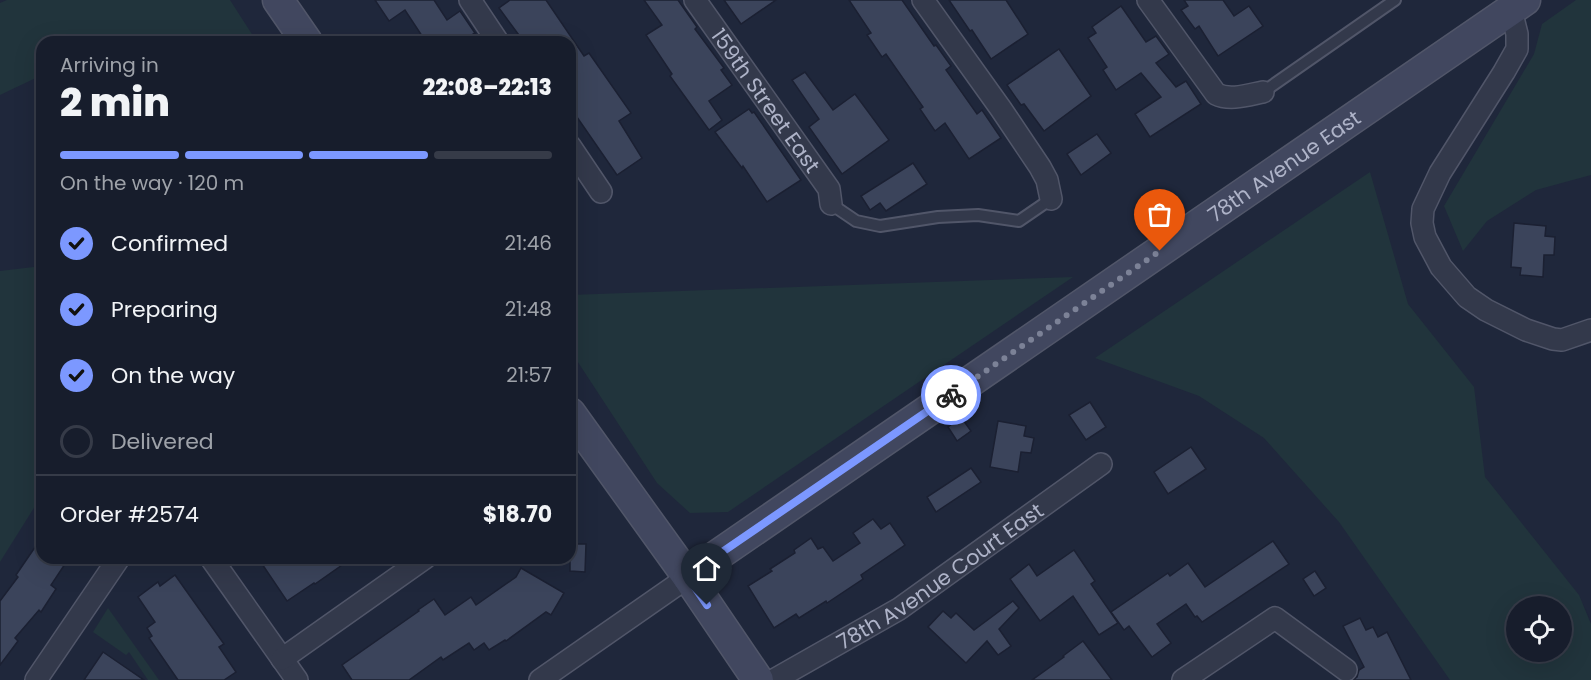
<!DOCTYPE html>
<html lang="en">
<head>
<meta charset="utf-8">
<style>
  :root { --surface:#171d2c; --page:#242a38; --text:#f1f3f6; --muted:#9ea2a9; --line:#363b48; --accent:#7c98ff }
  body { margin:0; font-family:Poppins,sans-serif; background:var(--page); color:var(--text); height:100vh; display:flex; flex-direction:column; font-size:22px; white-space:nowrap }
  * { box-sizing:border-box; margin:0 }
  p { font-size:20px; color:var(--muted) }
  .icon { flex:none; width:33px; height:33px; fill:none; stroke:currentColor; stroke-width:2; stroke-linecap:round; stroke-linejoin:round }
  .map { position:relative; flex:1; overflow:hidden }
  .panel { position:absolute; left:36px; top:36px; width:540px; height:528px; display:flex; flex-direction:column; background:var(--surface); border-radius:18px; box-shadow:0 6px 24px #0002,0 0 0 2px var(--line) }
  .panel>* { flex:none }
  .fabs { position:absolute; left:1506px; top:596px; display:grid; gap:12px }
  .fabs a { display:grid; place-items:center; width:66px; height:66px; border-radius:50%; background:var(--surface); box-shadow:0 6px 24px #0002,0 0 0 2px var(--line); font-size:30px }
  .pin { position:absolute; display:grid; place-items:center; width:51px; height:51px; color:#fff; margin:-62px -26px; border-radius:50% 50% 50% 0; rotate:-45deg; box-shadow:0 0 6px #0007 }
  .pin .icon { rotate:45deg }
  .courier { position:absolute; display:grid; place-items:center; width:60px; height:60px; margin:-30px; border:4px solid #7c98ff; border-radius:50%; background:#fff; color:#222; box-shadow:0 2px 8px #0007 }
  .head em { font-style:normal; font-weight:800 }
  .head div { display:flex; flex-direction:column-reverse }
  .head { display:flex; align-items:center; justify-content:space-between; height:102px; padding:0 24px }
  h1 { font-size:39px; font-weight:800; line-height:45px }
  .bar { display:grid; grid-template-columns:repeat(4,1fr); gap:9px 6px; align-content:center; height:72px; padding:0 24px }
  .bar i { height:8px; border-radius:4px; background:var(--line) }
  .bar .active { background:var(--accent) }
  .bar p { grid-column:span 4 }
  .line { display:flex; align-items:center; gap:15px; padding:0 24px; border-top:2px solid var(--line) }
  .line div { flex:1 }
  ol { padding:0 24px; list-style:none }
  li { display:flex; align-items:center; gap:18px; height:66px }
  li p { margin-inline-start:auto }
  li .icon { padding:6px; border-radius:50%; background:var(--accent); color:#111; stroke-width:4 }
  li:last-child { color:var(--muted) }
  li i { width:33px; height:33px; border:3px solid var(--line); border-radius:50% }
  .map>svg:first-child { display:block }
</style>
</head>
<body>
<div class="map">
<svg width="1591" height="680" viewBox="0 0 1591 680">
  <rect width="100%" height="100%" fill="#1f273b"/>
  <g fill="#21343c" fill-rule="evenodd">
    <polygon points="7,0 230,0 257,42 42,42 42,75 0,95 0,3"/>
    <polygon points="1576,0 1591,0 1591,175 1536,190 1487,221 1463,251 1444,206 1534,54 1542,24"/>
    <path d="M1370 172 1408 304 1474 387 1485 477 1579 595 1591 624V680H1450L1339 522 1264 438 1199 396 1095 358ZM1516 606H1562V651H1516Z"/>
    <polygon points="42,266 42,495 0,562 0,271"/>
    <polygon points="1073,277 728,512 690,513 657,483 570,350 570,295"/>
    <polygon points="108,608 159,680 148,680 129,652 126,655 93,632"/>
  </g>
  <g fill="#3b445b" stroke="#1b2032" stroke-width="1.5">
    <polygon points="375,0 434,0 447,20 460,11 475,33 461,42 426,42 405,10 389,21"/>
    <polygon points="510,0 546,0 584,56 589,53 631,113 619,121 642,158 617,175 570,107 570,42 524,42 499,8"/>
    <polygon points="644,0 678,0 697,27 695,29 724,68 721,70 732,85 709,101 722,120 709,130 670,76 672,74 646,35 662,25"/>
    <polygon points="724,0 776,0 741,24"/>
    <polygon points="849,0 902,0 934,46 936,45 951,66 946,70 977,114 982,110 1001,138 969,159 945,123 935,131 920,109 923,107 886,54 882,57 867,35 871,33"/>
    <polygon points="949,0 1006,0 1028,34 991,59 972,30 970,31"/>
    <polygon points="1184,0 1223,0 1234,16 1249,6 1263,26 1218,56 1199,26 1195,29 1181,10 1188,6"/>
    <polygon points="1121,6 1146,42 1156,36 1169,54 1156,63 1176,87 1186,81 1201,104 1150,137 1135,114 1161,97 1141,73 1116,90 1103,70 1107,67 1088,38 1096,33 1092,27"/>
    <polygon points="1059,49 1091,96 1044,131 1024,104 1021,105 1007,85"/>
    <polygon points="805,72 833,110 855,94 889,140 842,174 809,127 819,119 792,80"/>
    <polygon points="749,109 752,113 754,112 801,180 767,202 743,166 742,168 715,132"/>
    <polygon points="1097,134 1111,153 1081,175 1067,154"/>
    <polygon points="913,163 927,184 886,211 880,203 870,210 861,196"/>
    <polygon points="1514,223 1546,226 1545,236 1555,237 1554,255 1544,255 1543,277 1520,275 1521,268 1511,267"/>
    <polygon points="1090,402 1106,427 1086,440 1069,415"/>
    <polygon points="961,417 971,431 957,441 948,427"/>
    <polygon points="998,421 1026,426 1024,436 1034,438 1031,453 1021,452 1018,472 990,467"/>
    <polygon points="1191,447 1206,469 1168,494 1154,472"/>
    <polygon points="971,468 981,482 936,512 927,497"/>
    <polygon points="873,519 881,529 890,523 905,545 861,575 863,579 827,603 826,601 799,618 796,614 774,628 748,586 772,571 770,569 795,553 794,550 811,538 818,549 823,547 833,561 860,543 853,533"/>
    <polygon points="42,537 42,558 69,558 51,585 56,589 41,612 39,610 15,638 18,641 0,665 0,601 18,577 16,575"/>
    <polygon points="1273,541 1289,564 1202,622 1197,616 1195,617 1186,604 1157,624 1171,643 1152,657 1129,626 1124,630 1111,612 1168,573 1170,576 1188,563 1205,587"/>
    <polygon points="570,544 586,544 585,572 570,571"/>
    <polygon points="1074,550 1095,581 1091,584 1118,623 1099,635 1073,596 1040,621 1010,579 1029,564 1037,576"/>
    <polygon points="258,558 352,558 315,584 314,583 287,601"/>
    <polygon points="521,568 564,593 551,615 546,612 506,641 505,640 489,650 484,643 474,650 469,643 443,660 441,657 409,680 352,680 342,665 419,611 418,610 434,599 445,615 471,597 476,605 516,577"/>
    <polygon points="1315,571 1326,588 1314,596 1303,579"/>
    <polygon points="175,575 224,644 219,647 236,672 224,680 178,680 149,638 152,636 147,628 155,622 138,597 158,582 160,586"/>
    <polygon points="1013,601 1019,608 999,629 1011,646 998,655 987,641 966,663 928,627 943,611 951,618 956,613 974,630"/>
    <polygon points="1360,618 1366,630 1373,627 1378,637 1387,632 1411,680 1353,680 1357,677 1359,670 1364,667 1343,626"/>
    <polygon points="1083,641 1112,680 1032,680 1064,657 1063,656"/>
    <polygon points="103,652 144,680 84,680"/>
  </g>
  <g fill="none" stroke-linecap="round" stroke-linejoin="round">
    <defs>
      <g id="lane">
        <polyline points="1263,92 1395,0"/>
        <polyline points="831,204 856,221 880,226 938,217 978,215 1019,221 1051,199"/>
      </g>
      <g id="street">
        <polyline points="470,0 498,42"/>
        <path id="s1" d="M695 0 829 189 831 204"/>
        <polyline points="923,0 1001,109 1040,167 1047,180 1051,199"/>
        <path d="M1148 0 1216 94C1230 101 1248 95 1263 92"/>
        <polyline points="1511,10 1517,34 1517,49 1504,72 1440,173 1423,209 1422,223 1425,237 1441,267 1467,297 1486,310 1526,330 1553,339 1562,340 1591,330"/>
        <polyline points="570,146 601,192"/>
        <polyline points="211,558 297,680"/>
        <polyline points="282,659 425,558"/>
        <polyline points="36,680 119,558"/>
        <polyline points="540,680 688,577"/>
        <path id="s2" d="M774 680 899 609 1101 464"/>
        <polyline points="1183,680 1275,618 1346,670"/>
      </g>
      <g id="secondary">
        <polyline points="278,0 307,42"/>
        <polyline points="570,413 688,577 758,680"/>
        <path id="s3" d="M688 577 712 559 1525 0"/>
      </g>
    </defs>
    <use href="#lane" stroke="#515669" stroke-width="14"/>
    <use href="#street" stroke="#515669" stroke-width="24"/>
    <use href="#secondary" stroke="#515669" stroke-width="33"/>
    <use href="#lane" stroke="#33394b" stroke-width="10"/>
    <use href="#street" stroke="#33394b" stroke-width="21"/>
    <use href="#secondary" stroke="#41475f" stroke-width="30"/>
  </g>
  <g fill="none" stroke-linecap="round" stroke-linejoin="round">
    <polyline stroke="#7c8297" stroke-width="6" stroke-dasharray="0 10.8" points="951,395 1160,251"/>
    <polyline stroke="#7c98ff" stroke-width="8" points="707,605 688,577 712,559 951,395"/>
  </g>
  <g text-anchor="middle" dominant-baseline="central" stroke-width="6" stroke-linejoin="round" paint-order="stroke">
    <g font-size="21" fill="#aeb3c8" stroke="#191e30">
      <text stroke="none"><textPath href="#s1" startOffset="123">159th Street East</textPath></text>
      <text stroke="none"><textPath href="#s3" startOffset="724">78th Avenue East</textPath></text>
      <text stroke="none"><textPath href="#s2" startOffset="196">78th Avenue Court East</textPath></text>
    </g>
  </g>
</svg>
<div class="fabs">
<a><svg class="icon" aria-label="locate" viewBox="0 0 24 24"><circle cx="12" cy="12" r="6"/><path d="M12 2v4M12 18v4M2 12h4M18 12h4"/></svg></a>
</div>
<div class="pin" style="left:1160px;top:251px;background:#ea580c"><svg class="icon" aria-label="bag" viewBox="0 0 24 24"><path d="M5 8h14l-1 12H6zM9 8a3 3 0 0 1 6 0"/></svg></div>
<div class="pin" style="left:707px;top:605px;background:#1f2937"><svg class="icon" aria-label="home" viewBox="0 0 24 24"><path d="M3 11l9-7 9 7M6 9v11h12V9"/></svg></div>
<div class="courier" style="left:951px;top:395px"><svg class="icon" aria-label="bike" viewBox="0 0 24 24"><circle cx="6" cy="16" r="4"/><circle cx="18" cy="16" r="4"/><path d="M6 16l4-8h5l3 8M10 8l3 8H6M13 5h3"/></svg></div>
<section class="panel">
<div class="head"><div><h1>2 min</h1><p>Arriving in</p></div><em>22:08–22:13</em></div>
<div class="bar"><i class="active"></i><i class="active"></i><i class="active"></i><i></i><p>On the way · 120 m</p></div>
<ol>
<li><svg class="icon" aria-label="check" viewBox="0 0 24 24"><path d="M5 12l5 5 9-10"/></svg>Confirmed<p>21:46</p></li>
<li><svg class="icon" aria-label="check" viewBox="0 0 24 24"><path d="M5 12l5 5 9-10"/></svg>Preparing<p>21:48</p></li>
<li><svg class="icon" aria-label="check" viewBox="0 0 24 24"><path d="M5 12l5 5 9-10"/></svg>On the way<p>21:57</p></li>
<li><i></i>Delivered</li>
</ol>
<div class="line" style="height:78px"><div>Order #2574</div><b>$18.70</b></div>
</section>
</div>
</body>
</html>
